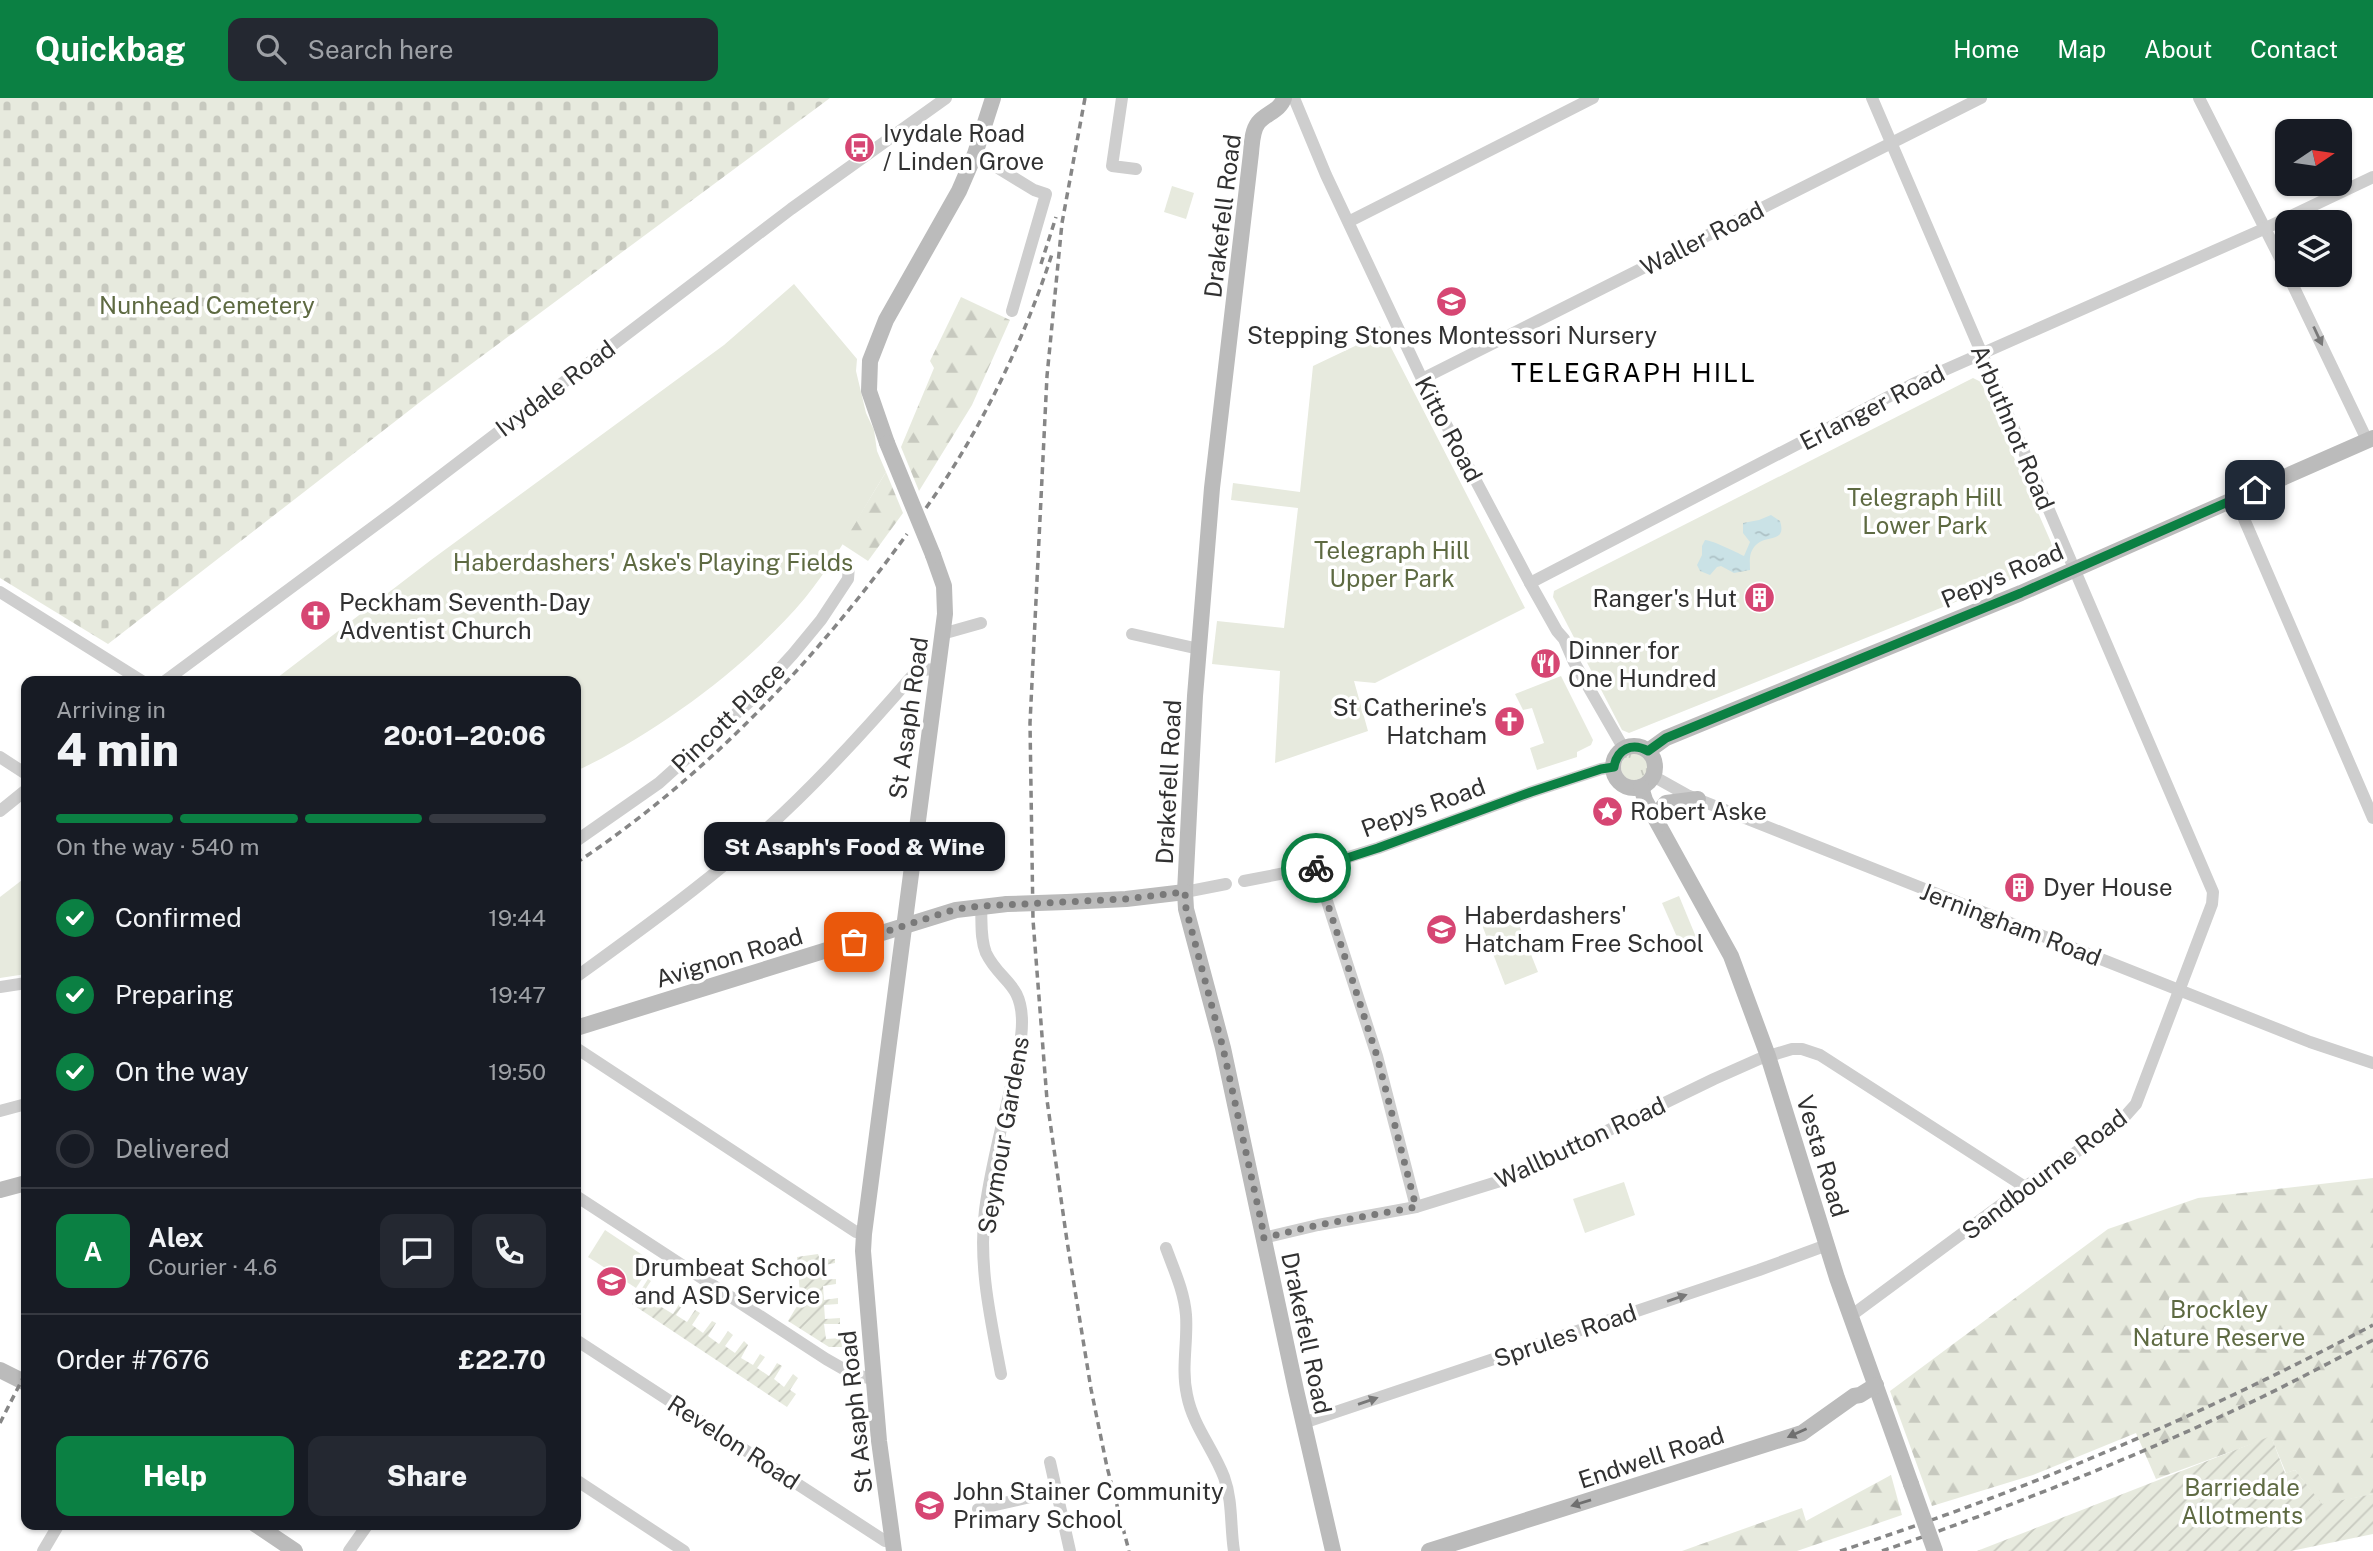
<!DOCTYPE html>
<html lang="en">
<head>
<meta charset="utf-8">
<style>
  :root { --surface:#171b24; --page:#242831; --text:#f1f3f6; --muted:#9ea1a6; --line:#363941; --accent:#0b8043 }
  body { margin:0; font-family:"Public Sans",sans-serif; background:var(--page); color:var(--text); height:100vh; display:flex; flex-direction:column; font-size:26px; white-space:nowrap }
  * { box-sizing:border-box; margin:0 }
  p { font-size:23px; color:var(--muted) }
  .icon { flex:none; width:38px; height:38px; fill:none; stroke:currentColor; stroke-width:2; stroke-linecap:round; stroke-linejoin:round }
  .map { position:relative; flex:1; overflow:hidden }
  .panel { position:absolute; left:21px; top:578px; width:560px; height:854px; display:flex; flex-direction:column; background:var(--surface); border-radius:14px; box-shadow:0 2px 5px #0004 }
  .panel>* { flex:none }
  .needle { width:46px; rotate:77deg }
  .controls { position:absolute; left:2275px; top:21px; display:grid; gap:14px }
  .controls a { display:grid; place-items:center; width:77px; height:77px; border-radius:14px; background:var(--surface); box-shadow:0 2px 5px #0004; font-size:35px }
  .pin { position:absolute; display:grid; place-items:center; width:60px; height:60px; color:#fff; margin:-30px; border-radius:14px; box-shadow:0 4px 10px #0006 }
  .courier { position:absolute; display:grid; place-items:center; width:70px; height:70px; margin:-35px; border:5px solid #0b8043; border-radius:50%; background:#fff; color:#222; box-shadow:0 2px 9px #0007 }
  .bubble { position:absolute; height:49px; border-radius:14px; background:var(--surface); box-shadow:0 2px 5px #0004; font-size:23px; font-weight:800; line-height:49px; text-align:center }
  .overview em { font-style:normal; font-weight:800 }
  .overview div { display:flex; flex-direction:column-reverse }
  .overview { display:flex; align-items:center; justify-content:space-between; height:119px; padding:0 35px }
  h1 { font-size:46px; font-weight:800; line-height:52px }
  .bar { display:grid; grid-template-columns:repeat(4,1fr); gap:10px 7px; align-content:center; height:84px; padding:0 35px }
  .bar i { height:9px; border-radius:5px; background:var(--line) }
  .bar .active { background:var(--accent) }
  .bar p { grid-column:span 4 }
  .line { display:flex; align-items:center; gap:18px; padding:0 35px; border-top:2px solid var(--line) }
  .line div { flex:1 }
  .round { display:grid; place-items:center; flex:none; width:74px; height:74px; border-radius:14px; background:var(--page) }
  ol { padding:0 35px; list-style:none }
  li { display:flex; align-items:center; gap:21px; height:77px }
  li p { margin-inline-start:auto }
  li .icon { padding:7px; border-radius:50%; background:var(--accent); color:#fff; stroke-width:4 }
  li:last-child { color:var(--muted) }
  li i { width:38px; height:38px; border:4px solid var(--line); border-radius:50% }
  .cta { display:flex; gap:14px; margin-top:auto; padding:14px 35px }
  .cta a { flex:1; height:80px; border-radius:14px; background:var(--accent); color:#fff; font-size:28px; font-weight:800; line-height:80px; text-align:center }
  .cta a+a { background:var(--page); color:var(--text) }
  header { display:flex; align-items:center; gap:42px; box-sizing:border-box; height:98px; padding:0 35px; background:var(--accent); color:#fff }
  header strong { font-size:33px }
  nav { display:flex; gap:38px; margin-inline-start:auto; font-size:24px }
  .search { width:490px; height:63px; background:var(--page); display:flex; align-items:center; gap:18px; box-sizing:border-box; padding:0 24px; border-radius:14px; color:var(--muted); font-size:26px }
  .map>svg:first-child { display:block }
</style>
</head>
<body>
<header>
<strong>Quickbag</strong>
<div class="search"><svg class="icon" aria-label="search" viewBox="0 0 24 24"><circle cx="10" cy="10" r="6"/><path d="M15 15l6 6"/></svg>Search here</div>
<nav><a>Home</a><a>Map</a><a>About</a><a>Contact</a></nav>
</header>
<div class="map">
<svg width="2373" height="1453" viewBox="0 0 2373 1453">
  <defs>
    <pattern id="grass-tufts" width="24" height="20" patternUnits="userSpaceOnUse" patternTransform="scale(1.75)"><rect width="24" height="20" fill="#e7eade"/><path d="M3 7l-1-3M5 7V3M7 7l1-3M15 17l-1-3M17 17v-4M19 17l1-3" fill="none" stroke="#c7c9bf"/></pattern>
    <pattern id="forest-firs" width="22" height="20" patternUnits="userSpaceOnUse" patternTransform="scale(1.75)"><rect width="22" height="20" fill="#e7eade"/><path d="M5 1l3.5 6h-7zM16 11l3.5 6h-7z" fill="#c7c9bf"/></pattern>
    <pattern id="cemetery-stones" width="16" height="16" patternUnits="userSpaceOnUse" patternTransform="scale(1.75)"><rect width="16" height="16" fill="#e7eade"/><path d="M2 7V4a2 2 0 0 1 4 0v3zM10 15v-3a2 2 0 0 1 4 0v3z" fill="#c7c9bf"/></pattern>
    <pattern id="garden-furrows" width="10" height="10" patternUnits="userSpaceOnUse" patternTransform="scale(1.75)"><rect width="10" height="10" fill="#e7eade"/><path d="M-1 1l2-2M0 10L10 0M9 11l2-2" fill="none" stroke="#c7c9bf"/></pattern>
    <pattern id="water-ripples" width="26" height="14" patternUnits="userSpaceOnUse" patternTransform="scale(1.75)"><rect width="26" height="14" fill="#cae2e6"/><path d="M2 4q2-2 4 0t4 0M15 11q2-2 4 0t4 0" fill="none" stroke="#aec2c6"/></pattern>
  </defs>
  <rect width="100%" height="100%" fill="#fff"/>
  <circle fill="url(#grass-tufts)" cx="1635" cy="669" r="14"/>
  <g fill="url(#forest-firs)">
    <polygon points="961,199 1010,222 972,307 919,393 901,349 934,270 930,263"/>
    <polygon points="886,374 903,415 868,463 842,446"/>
    <polygon points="2373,1080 2373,1396 2322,1407 2295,1372 2286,1375 2271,1339 2156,1381 2136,1335 2033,1377 1932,1408 1890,1293 2108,1131 2198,1100"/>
    <polygon points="1891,1377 1902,1417 1797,1453 1682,1453 1802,1410 1806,1423"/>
  </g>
  <polygon fill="url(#cemetery-stones)" points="0,0 830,0 424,301 108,546 0,480"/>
  <g fill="#e7eade">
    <polygon points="1172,88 1194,95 1186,121 1164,114"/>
    <path d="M794 186 857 261 856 273 866 315 874 332 877 353 886 374C860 416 836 462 805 500 748 568 656 636 576 673V583H273L431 462 724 247Z"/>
    <polygon points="1380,228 1525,510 1375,585 1354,583 1368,633 1275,665 1280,573 1212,566 1217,523 1284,530 1298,410 1231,402 1233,385 1300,394 1313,268 1355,248 1373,230"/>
    <polygon points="1973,280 1981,284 2057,458 2055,464 1629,635 1622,632 1553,499 1554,493"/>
    <polygon points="1561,578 1593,642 1591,647 1577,654 1577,659 1537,672 1530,650 1544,645 1532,610 1523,612 1515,596"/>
    <polygon points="26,779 26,876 0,880 0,799"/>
    <polygon points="1679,798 1696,839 1680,846 1662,805"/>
    <polygon points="1514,814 1538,874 1505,887 1482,827"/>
    <polygon points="1624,1084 1635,1117 1585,1135 1573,1101"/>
    <polygon points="605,1132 653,1164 636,1190 588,1159"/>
  </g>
  <g fill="url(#garden-furrows)">
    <polygon points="818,1156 820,1162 835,1161 835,1165 820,1168 822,1182 836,1181 836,1186 823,1188 824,1202 838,1200 838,1206 824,1207 825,1221 840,1220 840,1226 824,1226 826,1241 841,1240 842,1249 829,1249 788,1223 797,1208 801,1208 797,1159"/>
    <polygon points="648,1181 651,1183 642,1196 654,1203 663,1191 666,1194 658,1207 673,1216 681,1203 684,1205 676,1217 687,1224 695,1212 700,1215 692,1227 703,1235 712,1223 716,1225 708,1238 719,1246 728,1233 733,1237 725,1248 735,1255 744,1243 748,1247 741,1260 753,1267 760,1256 765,1259 757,1270 769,1278 777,1265 782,1268 774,1281 784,1289 793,1276 798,1280 790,1292 796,1296 787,1309 632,1206"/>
    <polygon points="2271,1338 2285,1375 2295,1372 2322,1406 2373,1396 2373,1436 2291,1453 1977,1453"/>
  </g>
  <path fill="url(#water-ripples)" d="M1771 417 1780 423C1787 445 1767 437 1757 446 1748 454 1750 463 1750 472L1734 475 1721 468 1717 469 1710 477 1700 473 1697 467 1702 457V448L1705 442C1714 443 1736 454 1744 458L1750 444 1743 435V425L1759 422Z"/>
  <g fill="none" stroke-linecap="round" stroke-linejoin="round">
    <g stroke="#cecece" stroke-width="12">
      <polyline points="1122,0 1112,68 1136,71"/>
      <polyline points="1294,0 1326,77 1422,281 1530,485 1557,533 1564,541 1574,564 1624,651"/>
      <polyline points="2199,0 2287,174"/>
      <polyline points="975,56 1034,92 1046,96 1012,213"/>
      <polyline points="1350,123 1593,0"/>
      <polyline points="2288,177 2367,342"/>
      <polyline points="1422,281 1981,0"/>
      <polyline points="2235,400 2373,720"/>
      <polyline points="1530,485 1913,286 2266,130 2373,79"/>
      <polyline points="0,494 142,583"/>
      <polyline points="942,536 981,525"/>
      <polyline points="1132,536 1199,551"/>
      <polyline points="165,583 396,412 791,111 946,0"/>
      <polyline points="0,659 26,676"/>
      <polyline points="1653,678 1687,697 2310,944 2373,965"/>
      <polyline points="0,713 26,692"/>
      <polyline points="576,743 659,685 749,604 793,556 821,522 848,481 849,467"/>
      <polyline points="1316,769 1377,958 1416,1109"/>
      <polyline points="1244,783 1316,769 1378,750 1531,694 1601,671 1614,669"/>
      <polyline points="1185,794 1226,786"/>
      <path d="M981 808C982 824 980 840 986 855 1000 884 1022 884 1022 924 1022 948 1014 974 1009 997 1000 1035 990 1074 985 1112 978 1167 991 1223 1001 1276"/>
      <path d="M576 879C652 824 730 768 797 702 838 662 876 620 913 577L920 572 938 571"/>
      <polyline points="0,889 26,885"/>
      <polyline points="576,950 856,1134 864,1136"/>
      <polyline points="0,1013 26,1006"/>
      <polyline points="576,1098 826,1261 854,1277 874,1281"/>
      <polyline points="1263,1140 1318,1127 1416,1109 1510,1080 1714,981 1759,961 1792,951 1802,951 1820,957 2025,1089"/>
      <path d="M1166 1150C1174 1172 1184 1193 1186 1217 1188 1243 1181 1270 1187 1297 1193 1328 1213 1350 1224 1379 1233 1404 1230 1428 1234 1453"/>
      <polyline points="1852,1217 2025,1089 2120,1024 2136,1006 2212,806 2213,794 1872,0"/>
      <polyline points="576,1242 885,1443 893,1442"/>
      <polyline points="1303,1325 1759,1172 1827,1147"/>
      <polyline points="1050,1364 1070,1453"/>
      <polyline points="576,1382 684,1453"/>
      <polyline points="978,1411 1056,1393"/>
      <polyline points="43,1453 59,1426"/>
      <polyline points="349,1453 368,1426"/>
    </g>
    <g stroke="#bbb" stroke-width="16">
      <path d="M1284 0C1280 13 1266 15 1258 25 1252 33 1252 45 1251 55L1212 390 1195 598 1185 794 1186 811 1223 950 1296 1292 1333 1453"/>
      <polyline points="887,345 869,293 870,263 886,222 959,93 975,56 993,0"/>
      <circle cx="1634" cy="669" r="21"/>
      <polyline points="1648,653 1666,640 2021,495 2373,340"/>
      <polyline points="1641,689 1645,702 1731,858 1768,958 1837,1180 1911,1386"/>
      <polyline points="1659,726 1659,714 1666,705 1698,701"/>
      <polyline points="1067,804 1126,801 1185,794"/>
      <polyline points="576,930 956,812 1007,806"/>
      <polyline points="0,1092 26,1085"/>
      <polyline points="0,1272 26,1285"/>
      <polyline points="255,1426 295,1453"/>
      <polyline points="894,1453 879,1343 863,1153 864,1136 945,516 944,488 933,457"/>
      <polyline points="1429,1453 1802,1335 1854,1298 1860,1297 1876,1287"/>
    </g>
    <g stroke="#868686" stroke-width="3.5" stroke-dasharray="7 5" stroke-linecap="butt">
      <polyline points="1085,0 1062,125 1047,278 1030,625 1033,822 1047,1002 1067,1143 1091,1291 1107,1369 1129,1453"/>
      <polyline points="1041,166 1056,119"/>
      <path d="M926 410C980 334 1023 245 1052 156"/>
      <path d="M576 765C707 678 815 563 907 436"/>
      <polyline points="0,1325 26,1274"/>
      <path d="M1840 1453C2024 1394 2202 1317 2373 1227"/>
      <path d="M1882 1453C1995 1414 2106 1371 2215 1321 2269 1297 2321 1269 2373 1242"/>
    </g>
    <g stroke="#bbb" stroke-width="16">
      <polyline points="887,345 933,457"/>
      <polyline points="1007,806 1067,804"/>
      <polyline points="1911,1386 1935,1453"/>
    </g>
  </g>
  <defs><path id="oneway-solid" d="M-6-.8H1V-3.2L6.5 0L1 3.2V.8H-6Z" transform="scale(1.75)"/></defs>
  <g fill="#787878">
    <use href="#oneway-solid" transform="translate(2318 238) rotate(65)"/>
    <use href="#oneway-solid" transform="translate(1677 1200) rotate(-19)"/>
    <use href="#oneway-solid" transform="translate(1368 1303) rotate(-19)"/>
  </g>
  <g fill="#6f6f6f">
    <use href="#oneway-solid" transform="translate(1797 1335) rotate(156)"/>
    <use href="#oneway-solid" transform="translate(1581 1405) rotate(163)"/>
  </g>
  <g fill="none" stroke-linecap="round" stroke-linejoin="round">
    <polyline stroke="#797979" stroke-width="7" stroke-dasharray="0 12.6" points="854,844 956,811 981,808 1126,801 1185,794 1186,811 1223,950 1262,1127 1263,1140 1318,1127 1416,1109 1377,958 1316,770"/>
    <path stroke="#0b8043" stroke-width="9" d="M1316 770 1378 750 1531 694 1601 671 1614 669C1617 651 1632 644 1648 653L1666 640 2021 495 2255 392"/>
  </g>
  <defs>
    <symbol id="bus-disc" viewBox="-11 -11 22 22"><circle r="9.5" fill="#d64673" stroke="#fff"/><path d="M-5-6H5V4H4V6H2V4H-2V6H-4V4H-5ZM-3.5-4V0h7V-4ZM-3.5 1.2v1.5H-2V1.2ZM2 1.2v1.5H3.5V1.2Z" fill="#fff"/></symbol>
    <symbol id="school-disc" viewBox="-11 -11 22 22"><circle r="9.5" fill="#d64673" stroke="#fff"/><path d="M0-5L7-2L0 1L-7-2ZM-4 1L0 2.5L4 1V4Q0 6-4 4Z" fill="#fff"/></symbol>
    <symbol id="building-disc" viewBox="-11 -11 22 22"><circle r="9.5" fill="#d64673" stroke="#fff"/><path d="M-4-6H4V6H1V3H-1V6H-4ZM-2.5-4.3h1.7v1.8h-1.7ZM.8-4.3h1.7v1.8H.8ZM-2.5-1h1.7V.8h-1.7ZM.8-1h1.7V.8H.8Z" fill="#fff"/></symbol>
    <symbol id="church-disc" viewBox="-11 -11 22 22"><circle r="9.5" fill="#d64673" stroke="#fff"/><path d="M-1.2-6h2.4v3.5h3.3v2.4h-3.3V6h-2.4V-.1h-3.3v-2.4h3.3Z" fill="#fff"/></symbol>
    <symbol id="restaurant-disc" viewBox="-11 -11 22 22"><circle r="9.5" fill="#d64673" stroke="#fff"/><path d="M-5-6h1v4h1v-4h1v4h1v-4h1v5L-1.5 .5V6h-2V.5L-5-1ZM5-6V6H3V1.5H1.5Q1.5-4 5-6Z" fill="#fff"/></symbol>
    <symbol id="sight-disc" viewBox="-11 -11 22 22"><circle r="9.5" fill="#d64673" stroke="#fff"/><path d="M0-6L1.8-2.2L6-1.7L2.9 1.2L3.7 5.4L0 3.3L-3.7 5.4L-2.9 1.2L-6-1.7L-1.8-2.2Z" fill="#fff"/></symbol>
  </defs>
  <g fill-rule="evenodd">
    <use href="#bus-disc" x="842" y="32" width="35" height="35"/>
    <use href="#school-disc" x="1434" y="186" width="35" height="35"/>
    <use href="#building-disc" x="1742" y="482" width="35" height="35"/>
    <use href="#church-disc" x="298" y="500" width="35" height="35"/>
    <use href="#restaurant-disc" x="1528" y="548" width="35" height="35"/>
    <use href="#church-disc" x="1492" y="606" width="35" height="35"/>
    <use href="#sight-disc" x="1590" y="696" width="35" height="35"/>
    <use href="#building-disc" x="2002" y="772" width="35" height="35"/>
    <use href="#school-disc" x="1424" y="814" width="35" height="35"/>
    <use href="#school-disc" x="594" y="1166" width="35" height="35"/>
    <use href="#school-disc" x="912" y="1390" width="35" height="35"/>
  </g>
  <g text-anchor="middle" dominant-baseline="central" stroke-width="7" stroke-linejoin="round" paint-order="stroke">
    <g font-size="24" fill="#313131" stroke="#fff" text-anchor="start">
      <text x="883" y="35">Ivydale Road<tspan x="883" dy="28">/ Linden Grove</tspan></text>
      <text x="1452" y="237" text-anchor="middle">Stepping Stones Montessori Nursery</text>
      <text x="1737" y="500" text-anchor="end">Ranger's Hut</text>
      <text x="339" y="504">Peckham Seventh-Day<tspan x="339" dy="28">Adventist Church</tspan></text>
      <text x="1568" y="552">Dinner for<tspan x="1568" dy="28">One Hundred</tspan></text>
      <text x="1487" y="609" text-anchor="end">St Catherine's<tspan x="1487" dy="28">Hatcham</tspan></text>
      <text x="1630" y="713">Robert Aske</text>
      <text x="2043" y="789">Dyer House</text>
      <text x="1464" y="817">Haberdashers'<tspan x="1464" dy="28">Hatcham Free School</tspan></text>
      <text x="634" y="1169">Drumbeat School<tspan x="634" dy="28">and ASD Service</tspan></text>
      <text x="953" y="1393">John Stainer Community<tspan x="953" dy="28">Primary School</tspan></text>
    </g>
    <g font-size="24" fill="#313131" stroke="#fff">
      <text transform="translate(1222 118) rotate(-83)">Drakefell Road</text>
      <text transform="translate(1702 140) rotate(-27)">Waller Road</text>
      <text transform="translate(555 290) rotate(-37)">Ivydale Road</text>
      <text transform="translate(1872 309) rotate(-27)">Erlanger Road</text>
      <text transform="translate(2013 329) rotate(67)">Arbuthnot Road</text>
      <text transform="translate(1449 331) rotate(62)">Kitto Road</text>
      <text transform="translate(2002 477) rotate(-23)">Pepys Road</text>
      <text transform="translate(728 619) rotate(-44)">Pincott Place</text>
      <text transform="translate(908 620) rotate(-82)">St Asaph Road</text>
      <text transform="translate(1168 684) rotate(-87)">Drakefell Road</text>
      <text transform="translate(1423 709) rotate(-20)">Pepys Road</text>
      <text transform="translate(2011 826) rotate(21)">Jerningham Road</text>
      <text transform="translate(729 859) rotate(-17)">Avignon Road</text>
      <text transform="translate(1003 1037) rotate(-80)">Seymour Gardens</text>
      <text transform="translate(1580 1044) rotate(-25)">Wallbutton Road</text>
      <text transform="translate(1823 1058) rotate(73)">Vesta Road</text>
      <text transform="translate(2044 1076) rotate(-37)">Sandbourne Road</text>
      <text transform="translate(1307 1235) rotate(78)">Drakefell Road</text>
      <text transform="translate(1565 1237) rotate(-19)">Sprules Road</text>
      <text transform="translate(855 1314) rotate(-96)">St Asaph Road</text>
      <text transform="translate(734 1344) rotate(33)">Revelon Road</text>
      <text transform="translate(1651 1359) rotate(-18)">Endwell Road</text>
    </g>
    <g font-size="24" fill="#5e6a42" stroke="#fff">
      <text x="207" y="207">Nunhead Cemetery</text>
      <text x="1925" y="399">Telegraph Hill<tspan x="1925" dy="28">Lower Park</tspan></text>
      <text x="1392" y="452">Telegraph Hill<tspan x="1392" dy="28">Upper Park</tspan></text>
      <text x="653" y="464">Haberdashers' Aske's Playing Fields</text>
      <text x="2219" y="1211">Brockley<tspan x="2219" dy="28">Nature Reserve</tspan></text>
      <text x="2242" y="1389">Barriedale<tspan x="2242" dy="28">Allotments</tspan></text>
    </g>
    <g font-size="26" letter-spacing="2" fill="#000" stroke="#fff">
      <text x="1634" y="274">TELEGRAPH HILL</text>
    </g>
  </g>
</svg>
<div class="controls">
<a><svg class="needle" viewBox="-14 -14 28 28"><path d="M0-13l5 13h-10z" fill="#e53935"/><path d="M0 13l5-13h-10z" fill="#9ea1a6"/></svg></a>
<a><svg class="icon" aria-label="layers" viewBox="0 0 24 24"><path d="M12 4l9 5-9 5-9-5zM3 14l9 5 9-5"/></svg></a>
</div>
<div class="pin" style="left:854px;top:844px;background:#ea580c"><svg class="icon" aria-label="bag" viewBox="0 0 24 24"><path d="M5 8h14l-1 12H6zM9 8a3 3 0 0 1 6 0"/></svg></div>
<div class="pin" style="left:2255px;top:392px;background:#1f2937"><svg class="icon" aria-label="home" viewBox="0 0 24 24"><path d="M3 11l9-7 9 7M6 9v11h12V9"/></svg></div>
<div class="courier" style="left:1316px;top:770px"><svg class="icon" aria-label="bike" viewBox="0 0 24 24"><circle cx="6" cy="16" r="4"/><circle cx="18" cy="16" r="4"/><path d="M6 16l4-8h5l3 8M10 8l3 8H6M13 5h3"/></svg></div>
<div class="bubble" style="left:704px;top:724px;width:301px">St Asaph's Food &amp; Wine</div>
<section class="panel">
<div class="overview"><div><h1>4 min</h1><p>Arriving in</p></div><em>20:01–20:06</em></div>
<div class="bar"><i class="active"></i><i class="active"></i><i class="active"></i><i></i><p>On the way · 540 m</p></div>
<ol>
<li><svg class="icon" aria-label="check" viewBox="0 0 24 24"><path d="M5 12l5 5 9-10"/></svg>Confirmed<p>19:44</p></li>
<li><svg class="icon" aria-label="check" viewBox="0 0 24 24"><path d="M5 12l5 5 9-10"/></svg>Preparing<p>19:47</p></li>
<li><svg class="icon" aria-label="check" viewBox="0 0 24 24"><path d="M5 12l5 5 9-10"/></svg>On the way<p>19:50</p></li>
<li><i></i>Delivered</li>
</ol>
<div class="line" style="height:126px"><b class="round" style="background:var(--accent);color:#fff">A</b><div><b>Alex</b><p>Courier · 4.6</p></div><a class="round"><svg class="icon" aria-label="chat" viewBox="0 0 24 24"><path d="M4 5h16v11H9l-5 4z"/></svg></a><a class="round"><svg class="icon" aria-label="phone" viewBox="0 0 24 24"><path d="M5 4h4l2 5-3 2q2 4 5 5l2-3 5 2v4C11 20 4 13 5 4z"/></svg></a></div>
<div class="line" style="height:91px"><div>Order #7676</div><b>£22.70</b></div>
<div class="cta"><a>Help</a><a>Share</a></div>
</section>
</div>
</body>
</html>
